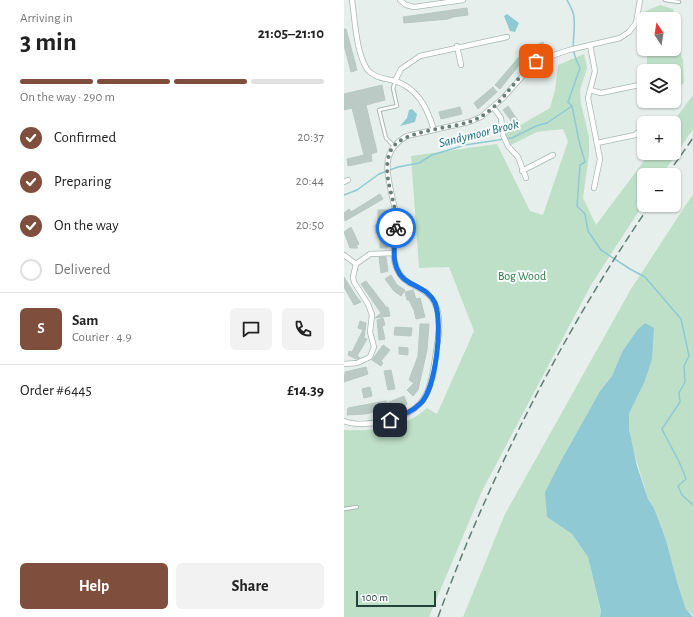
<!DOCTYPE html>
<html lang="en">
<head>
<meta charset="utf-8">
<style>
  :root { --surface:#fff; --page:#f2f2f2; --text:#222; --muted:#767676; --line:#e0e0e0; --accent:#804e3d }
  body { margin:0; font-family:"Alegreya Sans",sans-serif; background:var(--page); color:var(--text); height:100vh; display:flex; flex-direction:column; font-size:15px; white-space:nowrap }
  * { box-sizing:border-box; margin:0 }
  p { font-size:13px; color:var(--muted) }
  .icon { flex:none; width:22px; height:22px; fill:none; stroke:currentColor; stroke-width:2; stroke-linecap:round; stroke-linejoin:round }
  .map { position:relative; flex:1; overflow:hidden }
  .drawer { display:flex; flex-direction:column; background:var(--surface); width:344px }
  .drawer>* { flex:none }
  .needle { width:26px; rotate:348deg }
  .controls { position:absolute; left:293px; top:12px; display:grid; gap:8px }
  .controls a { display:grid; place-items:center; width:44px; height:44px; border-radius:6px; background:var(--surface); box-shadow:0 1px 3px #0004; font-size:20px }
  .scale { position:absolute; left:12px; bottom:10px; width:80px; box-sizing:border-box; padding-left:4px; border:2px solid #24423a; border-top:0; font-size:11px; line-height:14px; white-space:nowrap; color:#24423a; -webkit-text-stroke:3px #f7fbf9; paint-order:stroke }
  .pin { position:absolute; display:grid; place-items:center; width:34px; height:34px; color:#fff; margin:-17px; border-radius:8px; box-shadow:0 2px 6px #0006 }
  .courier { position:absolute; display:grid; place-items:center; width:40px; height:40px; margin:-20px; border:3px solid #1a73e8; border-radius:50%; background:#fff; color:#222; box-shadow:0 1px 5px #0007 }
  .head em { font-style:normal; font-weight:700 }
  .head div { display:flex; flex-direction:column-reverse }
  .head { display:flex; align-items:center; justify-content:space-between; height:68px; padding:0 20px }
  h1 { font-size:26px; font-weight:700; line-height:30px }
  .bar { display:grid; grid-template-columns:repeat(4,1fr); gap:6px 4px; align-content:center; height:48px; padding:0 20px }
  .bar i { height:5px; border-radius:3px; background:var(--line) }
  .bar .active { background:var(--accent) }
  .bar p { grid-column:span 4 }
  .line { display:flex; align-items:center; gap:10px; padding:0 20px; border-top:1px solid var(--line) }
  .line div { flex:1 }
  .round { display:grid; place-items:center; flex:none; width:42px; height:42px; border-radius:6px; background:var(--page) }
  ol { padding:0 20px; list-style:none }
  li { display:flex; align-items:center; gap:12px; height:44px }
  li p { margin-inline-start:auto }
  li .icon { padding:4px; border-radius:50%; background:var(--accent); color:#fff; stroke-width:4 }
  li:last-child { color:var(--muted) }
  li i { width:22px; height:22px; border:2px solid var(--line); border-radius:50% }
  .button { display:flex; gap:8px; margin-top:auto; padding:8px 20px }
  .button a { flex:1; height:46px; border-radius:6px; background:var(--accent); color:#fff; font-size:16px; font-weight:700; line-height:46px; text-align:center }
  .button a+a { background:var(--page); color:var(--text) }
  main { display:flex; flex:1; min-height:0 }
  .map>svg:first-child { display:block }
</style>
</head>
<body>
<main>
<section class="drawer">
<div class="head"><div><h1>3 min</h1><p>Arriving in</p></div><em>21:05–21:10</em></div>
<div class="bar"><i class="active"></i><i class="active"></i><i class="active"></i><i></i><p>On the way · 290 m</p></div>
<ol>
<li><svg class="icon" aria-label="check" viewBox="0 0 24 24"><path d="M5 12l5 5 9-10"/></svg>Confirmed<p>20:37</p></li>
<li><svg class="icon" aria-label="check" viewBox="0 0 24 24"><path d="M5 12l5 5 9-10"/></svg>Preparing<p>20:44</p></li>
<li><svg class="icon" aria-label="check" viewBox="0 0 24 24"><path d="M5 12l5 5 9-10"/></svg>On the way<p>20:50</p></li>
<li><i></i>Delivered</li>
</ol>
<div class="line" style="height:72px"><b class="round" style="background:var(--accent);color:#fff">S</b><div><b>Sam</b><p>Courier · 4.9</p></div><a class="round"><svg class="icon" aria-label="chat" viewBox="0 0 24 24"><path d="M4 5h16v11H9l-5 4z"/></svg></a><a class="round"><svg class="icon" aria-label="phone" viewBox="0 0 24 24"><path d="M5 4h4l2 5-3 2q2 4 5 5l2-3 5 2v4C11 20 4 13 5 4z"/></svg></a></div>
<div class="line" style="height:52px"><div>Order #6445</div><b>£14.39</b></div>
<div class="button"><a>Help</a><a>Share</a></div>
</section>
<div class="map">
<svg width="349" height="617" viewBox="0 0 349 617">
  <rect width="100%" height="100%" fill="#e6efeb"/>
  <g fill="#bfe0c8">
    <path d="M316 5 329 9 335 27 334 46 339 60 340 83 330 90V71H305L303 67V49H330V19H300V41C295 31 299 21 302 11Z"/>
    <path d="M240 54 243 68 236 90 237 104 245 137V155L239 198 252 225 306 153H330V123H328L349 95V129L318 175H300V203L247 285 138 491 85 617H0V430C30 431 60 429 83 408L93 414 130 331 105 267 75 268 67 156 153 144 186 211 199 215 224 141 219 129 193 132 165 146 159 135 206 108 211 90 214 65Z"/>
    <polygon points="349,194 349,615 342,609 334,585 322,540 310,508 304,499 289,449 285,429 285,414 300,383 293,330 278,352 268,376 256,391 219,457 203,517 228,534 244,557 257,612 256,617 119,617 161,514 287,289"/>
  </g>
  <g fill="#8ec9d4">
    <polygon points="163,14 175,23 171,32 166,31 160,16"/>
    <polygon points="68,109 73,114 71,122 56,126 63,118 65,110"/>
    <polygon points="301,323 310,328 308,359 300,383 285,414 285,429 293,466 304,499 310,508 322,540 334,585 342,609 349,617 256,617 257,611 244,557 228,534 203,517 201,492 219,457 256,391 268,376 278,352 293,330"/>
  </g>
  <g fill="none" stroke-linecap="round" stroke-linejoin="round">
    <g stroke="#8ec9d4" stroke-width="1.5">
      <path d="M223 0C226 6 230 11 230 18 232 39 224 46 236 68L224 102 228 106 235 141 241 162 236 165 233 206 241 214 244 231 257 250 286 269 301 277 337 319 345 356 340 366 341 382 335 393 336 402 318 429C326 446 337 462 342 479L334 486 338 495 349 505"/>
      <polyline points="0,195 13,190 35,174 54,167 75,163 88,155 121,145 168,138 192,126 203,123 228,106"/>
    </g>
  </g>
  <g fill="#bbcac4" stroke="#b8c9c2">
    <polygon points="123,8 124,15 109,17 104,19 60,23 59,17"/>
    <polygon points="0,29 2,29 13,70 7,72 0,45"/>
    <polygon points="199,42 202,49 190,54 176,64 156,89 151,85 175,57 186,48"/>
    <polygon points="38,85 41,100 22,105 33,152 27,154 28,161 4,166 3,159 20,155 8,108 0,110 0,94"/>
    <polygon points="149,87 153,92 134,109 130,103"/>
    <polygon points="164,106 175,122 171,126 159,110"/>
    <polygon points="116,107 118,114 97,119 95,112"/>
    <polygon points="36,194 39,199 1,221 0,213 5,209 7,212"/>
    <polygon points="34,210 44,210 44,221 40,221 39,233 32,233 31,225 34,225"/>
    <polygon points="7,227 15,244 12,246 14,248 6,248 0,232"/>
    <rect x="36" y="239" width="7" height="9"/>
    <polygon points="35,257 42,257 44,271 37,273"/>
    <polygon points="47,275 53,285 61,290 57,296 50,291 41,279"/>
    <polygon points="0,277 12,296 17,302 10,305 0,287"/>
    <polygon points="22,281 42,307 44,307 46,316 31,318 37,313 17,284"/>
    <polygon points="69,290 72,299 76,298 81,317 72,319 70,310 65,300 63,300 61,292"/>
    <polygon points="39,318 41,325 38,326 41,339 35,340 33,320"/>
    <polygon points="16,321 22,323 20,338 23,339 13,356 16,358 12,359 4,355 5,351 8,352 19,330 14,328"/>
    <polygon points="76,324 85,324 83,350 74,390 69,396 63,390 70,383 65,380 74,356"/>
    <polygon points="51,327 68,328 67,336 50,335"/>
    <polygon points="39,345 46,350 37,361 39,363 37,366 28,360"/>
    <polygon points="55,347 64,348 64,355 55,354"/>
    <polygon points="22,367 24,374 0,382 1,372"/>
    <polygon points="47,370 51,389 44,390 40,371"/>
    <polygon points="26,387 28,396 20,398 18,389"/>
    <polygon points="60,396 63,404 55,407 21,414 3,415 4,408 42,401 43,403"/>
  </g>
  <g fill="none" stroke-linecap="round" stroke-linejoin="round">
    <defs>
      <g id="lane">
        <polyline points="321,0 335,2"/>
        <polyline points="50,146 42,138 35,110 53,106 49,88 51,82"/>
        <polyline points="0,509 13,507"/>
      </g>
      <g id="street">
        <path d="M8 0C11 20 12 52 23 69 29 77 38 78 47 80 73 86 83 107 90 130"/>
        <polyline points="56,0 62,5 70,7 119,0"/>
        <polyline points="246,45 251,71 244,98 256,159 250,188"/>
        <polyline points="113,46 117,65"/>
        <polyline points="51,81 57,69 76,56 163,37"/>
        <polyline points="246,90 257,93 300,84"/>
        <polyline points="149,107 157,118 159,135 164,146 174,157 182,178"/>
        <polyline points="253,143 291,135 300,127"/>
        <polyline points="178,171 209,155"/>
        <polyline points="0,182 4,180"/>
        <polyline points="0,255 12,264"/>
        <polyline points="0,364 13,363 26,357 30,347 26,332 28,315 24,304 10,282 9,277 12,264 26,254 50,253"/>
        <path d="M0 421C10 425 25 424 36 422 82 413 86 395 92 352 94 339 97 326 94 313 88 283 62 291 53 269 45 252 54 235 52 218 50 189 28 155 63 136L125 122 137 117 159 98 192 61 225 50 276 38 285 32 292 23 296 0"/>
      </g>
    </defs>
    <use href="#lane" stroke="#a8b8b2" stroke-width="4.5"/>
    <use href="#street" stroke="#a8b8b2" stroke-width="6"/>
    <use href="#lane" stroke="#fff" stroke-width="2.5"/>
    <use href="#street" stroke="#fff" stroke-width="4.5"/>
    <g stroke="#5f7d75" stroke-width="1.5" stroke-dasharray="8 4" stroke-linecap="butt">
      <polyline points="323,175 349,138"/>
      <path d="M94 617C146 475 220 330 306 205"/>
    </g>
  </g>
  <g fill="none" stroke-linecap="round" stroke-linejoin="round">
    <path stroke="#687f78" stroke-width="4" stroke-dasharray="0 7.2" d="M52 228C55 203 35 176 47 150 57 130 105 129 125 122 156 112 168 80 192 61"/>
    <path stroke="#1a73e8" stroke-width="5" d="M46 420C57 416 68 412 77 403 92 388 99 323 91 303 85 291 77 289 66 283 45 272 50 247 52 228"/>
  </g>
  <g text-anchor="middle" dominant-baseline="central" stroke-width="4" stroke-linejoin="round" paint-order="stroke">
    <g font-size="12" fill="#2d7a4b" stroke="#f7fbf9">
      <text x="178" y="276">Bog Wood</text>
    </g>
    <g font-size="13" font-style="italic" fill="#1c6f80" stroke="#f7fbf9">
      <text transform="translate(135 134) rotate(-14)">Sandymoor Brook</text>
    </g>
  </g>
</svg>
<div class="controls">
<a><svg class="needle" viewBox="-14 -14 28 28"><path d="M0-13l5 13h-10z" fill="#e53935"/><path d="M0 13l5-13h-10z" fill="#767676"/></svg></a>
<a><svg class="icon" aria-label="layers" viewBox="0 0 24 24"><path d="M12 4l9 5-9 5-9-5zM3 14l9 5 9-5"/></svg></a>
<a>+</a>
<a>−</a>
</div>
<div class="scale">100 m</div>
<div class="pin" style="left:192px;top:61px;background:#ea580c"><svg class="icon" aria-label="bag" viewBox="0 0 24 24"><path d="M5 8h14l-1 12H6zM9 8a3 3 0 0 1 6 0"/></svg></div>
<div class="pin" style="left:46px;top:420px;background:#1f2937"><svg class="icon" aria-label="home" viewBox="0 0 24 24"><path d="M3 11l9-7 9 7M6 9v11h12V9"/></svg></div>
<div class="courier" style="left:52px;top:228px"><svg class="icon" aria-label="bike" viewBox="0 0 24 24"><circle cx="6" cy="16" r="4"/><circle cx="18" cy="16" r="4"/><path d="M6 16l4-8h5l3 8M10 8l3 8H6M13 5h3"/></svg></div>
</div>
</main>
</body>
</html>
